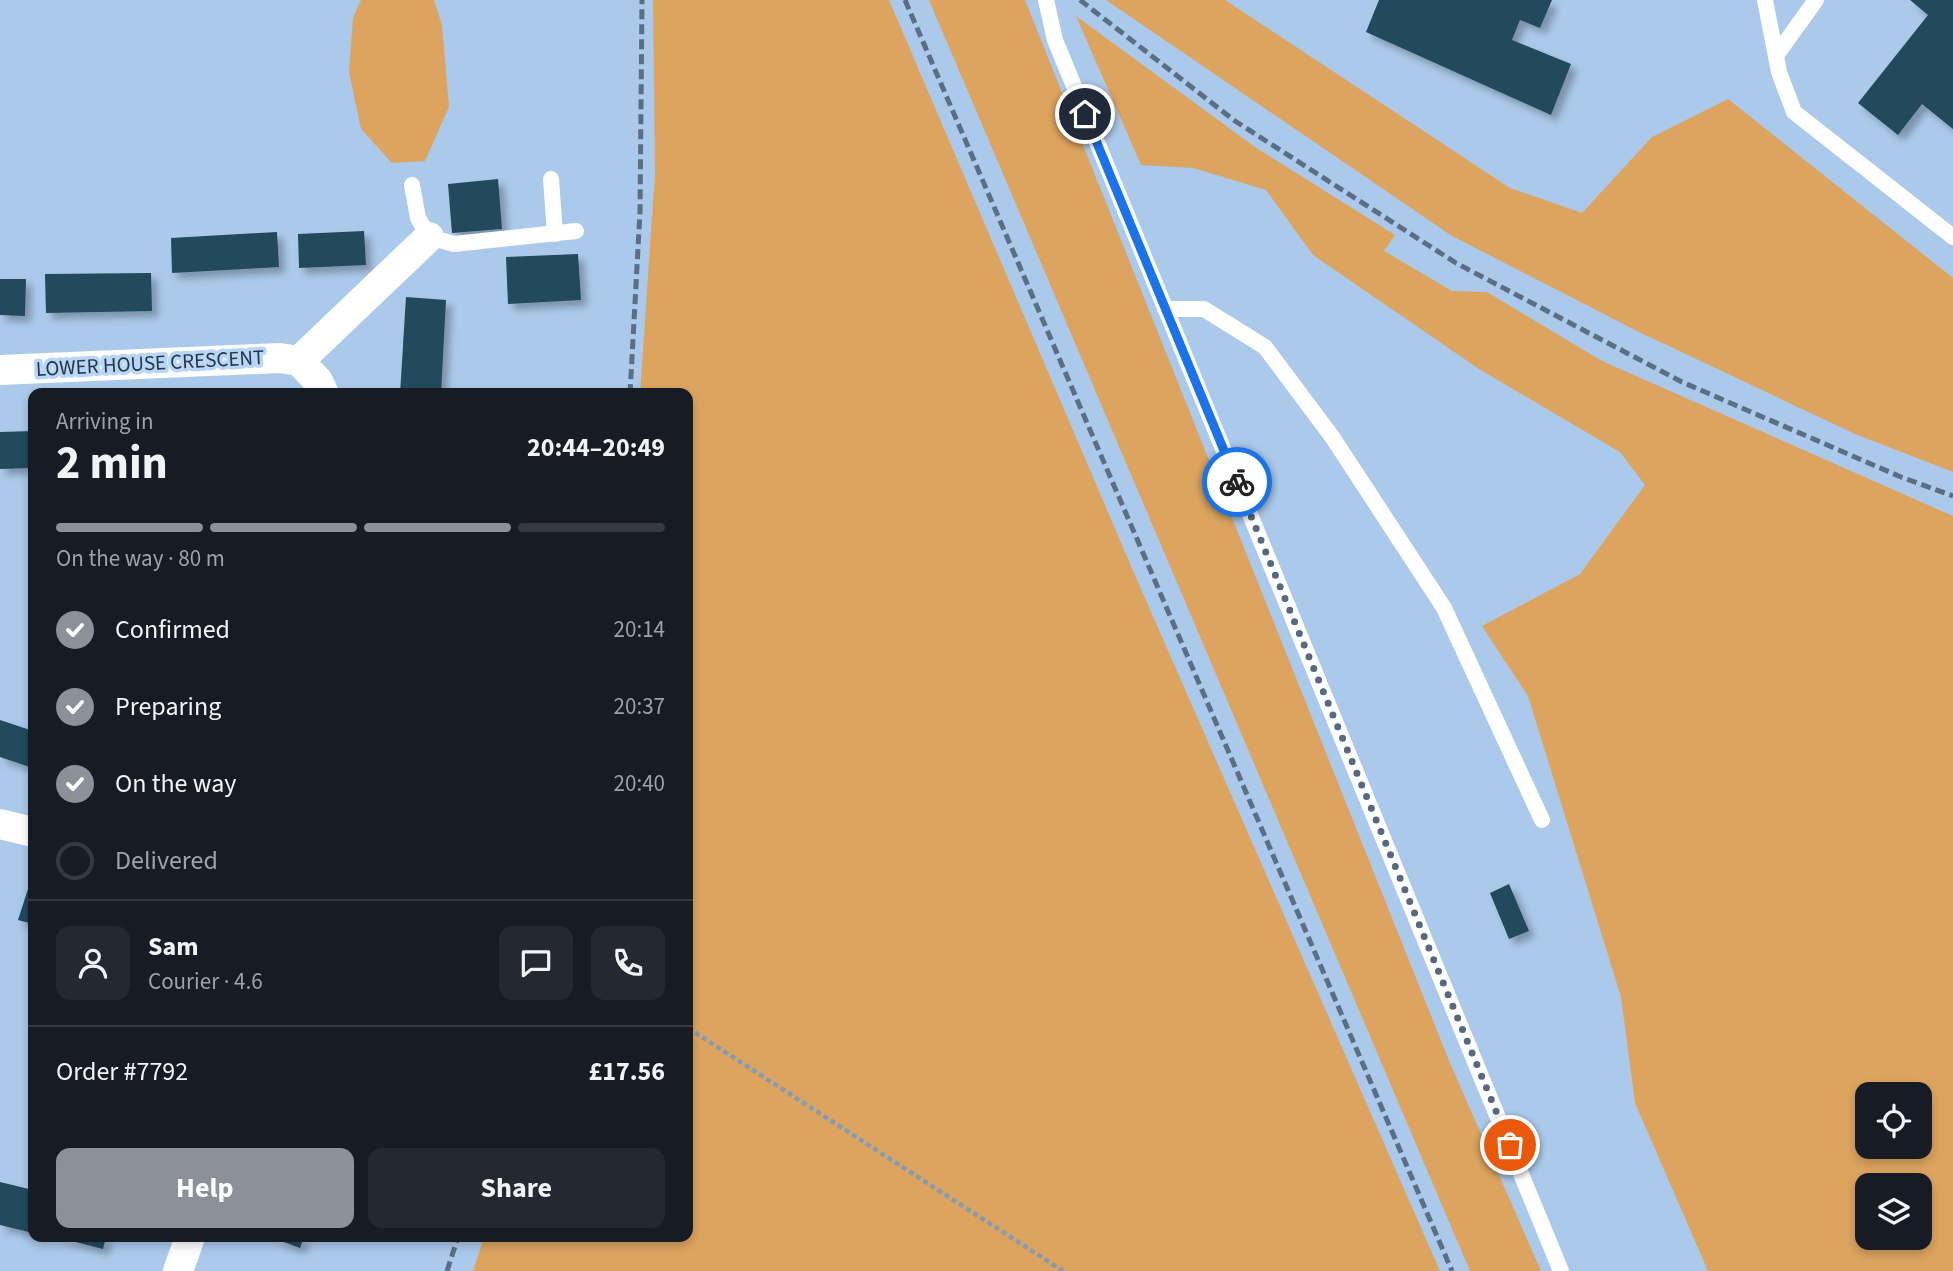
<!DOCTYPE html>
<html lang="en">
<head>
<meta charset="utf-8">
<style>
  :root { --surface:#171b24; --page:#242831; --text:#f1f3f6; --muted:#9ea1a6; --line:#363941; --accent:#8c9099 }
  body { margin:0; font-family:"Source Sans 3",sans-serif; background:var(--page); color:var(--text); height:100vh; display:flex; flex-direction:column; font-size:26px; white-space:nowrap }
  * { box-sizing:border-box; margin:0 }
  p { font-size:23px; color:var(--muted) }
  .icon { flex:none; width:38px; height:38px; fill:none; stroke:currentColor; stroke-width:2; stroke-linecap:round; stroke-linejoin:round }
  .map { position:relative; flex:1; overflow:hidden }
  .side { position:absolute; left:28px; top:388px; width:665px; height:854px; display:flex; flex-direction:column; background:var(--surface); border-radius:14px; box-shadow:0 4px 10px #0003 }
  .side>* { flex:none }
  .tools { position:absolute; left:1855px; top:1082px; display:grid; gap:14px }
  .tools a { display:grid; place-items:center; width:77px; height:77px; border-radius:14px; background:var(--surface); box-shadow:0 4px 10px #0003; font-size:35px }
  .pin { position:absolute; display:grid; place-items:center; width:60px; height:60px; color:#fff; margin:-30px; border:4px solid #fff; border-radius:50%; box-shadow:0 2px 7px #0007 }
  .courier { position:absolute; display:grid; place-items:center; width:70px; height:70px; margin:-35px; border:5px solid #1a73e8; border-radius:50%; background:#fff; color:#222; box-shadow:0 2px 9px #0007 }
  .overview em { font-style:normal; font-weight:700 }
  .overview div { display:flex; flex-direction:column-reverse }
  .overview { display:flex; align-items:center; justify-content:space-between; height:119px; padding:0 28px }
  h1 { font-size:46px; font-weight:700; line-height:52px }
  .bar { display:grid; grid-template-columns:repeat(4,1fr); gap:10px 7px; align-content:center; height:84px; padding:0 28px }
  .bar i { height:9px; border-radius:5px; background:var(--line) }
  .bar .selected { background:var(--accent) }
  .bar p { grid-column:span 4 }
  .line { display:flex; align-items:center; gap:18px; padding:0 28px; border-top:2px solid var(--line) }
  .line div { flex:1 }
  .round { display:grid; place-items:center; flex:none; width:74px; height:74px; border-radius:14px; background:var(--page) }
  ol { padding:0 28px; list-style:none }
  li { display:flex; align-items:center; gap:21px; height:77px }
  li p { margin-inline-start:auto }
  li .icon { padding:7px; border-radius:50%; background:var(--accent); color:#fff; stroke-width:4 }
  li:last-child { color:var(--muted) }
  li i { width:38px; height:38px; border:4px solid var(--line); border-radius:50% }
  .primary-button { display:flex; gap:14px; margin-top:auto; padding:14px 28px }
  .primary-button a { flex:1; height:80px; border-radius:14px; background:var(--accent); color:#fff; font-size:28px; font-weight:700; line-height:80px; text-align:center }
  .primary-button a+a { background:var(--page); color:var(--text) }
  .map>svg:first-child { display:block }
</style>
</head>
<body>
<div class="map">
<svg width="1953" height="1271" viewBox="0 0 1953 1271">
  <defs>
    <filter id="shadow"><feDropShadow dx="6" dy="6" stdDeviation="3.5" flood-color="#0004"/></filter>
  </defs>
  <rect width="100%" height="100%" fill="#abc9ea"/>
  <g fill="#dca45f" fill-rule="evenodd">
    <polygon points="361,0 434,0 442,25 449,107 425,161 392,163 361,129 349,72 353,18"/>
    <polygon points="653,0 889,0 1134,573 1440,1271 473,1271 484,1237 688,1237 688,394 640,394 655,174"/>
    <polygon points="929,0 1025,0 1450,1063 1541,1271 1470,1271"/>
    <polygon points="1106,0 1225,0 1510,188 1582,213 1652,137 1728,99 1953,278 1953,472 1855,434 1639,332 1452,236"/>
    <path d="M1076 16 1255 147 1395 235 1384 251 1452 291 1487 292 1602 361 1953 516V1271H1708L1635 1103 1621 997 1528 696 1482 626 1580 574 1645 485 1620 452 1479 369 1313 255 1266 190 1193 168 1141 165ZM1867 1094H1920V1146H1867ZM1867 1185H1920V1237H1867Z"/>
  </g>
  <g fill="#22495b" filter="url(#shadow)">
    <polygon points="1379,0 1552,0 1540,28 1520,20 1512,40 1571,64 1551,115 1366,32"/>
    <polygon points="1910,0 1953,0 1953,129 1922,104 1898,135 1858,103 1928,15"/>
    <polygon points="498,179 502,229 452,233 448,184"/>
    <polygon points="364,231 366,265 299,268 298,234"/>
    <polygon points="277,232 279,267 172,273 171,238"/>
    <polygon points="578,254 581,300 508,304 506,257"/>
    <polygon points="151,273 152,311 46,313 45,274"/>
    <polygon points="0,279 26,279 25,316 0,315"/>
    <polygon points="406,297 446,300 441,394 400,394"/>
    <polygon points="33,431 33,468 0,469 0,432"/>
    <polygon points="0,720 33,731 33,768 0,757"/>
    <polygon points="1509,884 1529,931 1509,939 1490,893"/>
    <polygon points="28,889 33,890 33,924 18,920"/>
    <polygon points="0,1182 33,1190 33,1233 0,1225"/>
    <polygon points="56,1237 106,1237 103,1249"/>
    <polygon points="270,1237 304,1237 300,1248"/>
  </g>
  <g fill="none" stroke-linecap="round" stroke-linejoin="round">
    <polyline stroke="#829bb6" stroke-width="4.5" stroke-dasharray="5 3.5" stroke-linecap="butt" points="688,1028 1063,1271"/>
    <g stroke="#fff" stroke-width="16">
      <polyline points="1046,0 1055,40 1561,1271"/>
      <polyline points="1765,0 1779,72 1794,112 1953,237"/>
      <polyline points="1777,54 1816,0"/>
      <polyline points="551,179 555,234"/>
      <polyline points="412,185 418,218 429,237 454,244 576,231"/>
      <polyline points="1165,309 1204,309 1265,347 1333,438 1444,608 1542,820"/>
    </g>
    <g stroke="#fff" stroke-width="30">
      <polyline points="0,370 280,358 299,361"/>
      <polyline points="324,394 318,381 299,361 429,237"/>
      <polyline points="0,824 33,832"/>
      <polyline points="178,1271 190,1237"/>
    </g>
    <g stroke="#5b6e83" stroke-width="5" stroke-dasharray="10 5" stroke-linecap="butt">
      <polyline points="905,0 1452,1271"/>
      <polyline points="1080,0 1235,121 1456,263 1682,382 1901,477 1953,496"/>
      <polyline points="630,394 640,212 642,0"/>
      <polyline points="447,1271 458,1237"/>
    </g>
  </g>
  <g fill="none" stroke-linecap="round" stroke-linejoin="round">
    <polyline stroke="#57697e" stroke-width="7" stroke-dasharray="0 12.6" points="1237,482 1510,1145"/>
    <polyline stroke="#1a73e8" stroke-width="9" points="1085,114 1237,482"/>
  </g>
  <g text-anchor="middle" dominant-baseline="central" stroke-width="7" stroke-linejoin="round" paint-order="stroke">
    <g font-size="21" fill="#2a3644" stroke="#b8d6f7">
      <text transform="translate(150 363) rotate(-3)">LOWER HOUSE CRESCENT</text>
    </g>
  </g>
</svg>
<div class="tools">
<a><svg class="icon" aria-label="locate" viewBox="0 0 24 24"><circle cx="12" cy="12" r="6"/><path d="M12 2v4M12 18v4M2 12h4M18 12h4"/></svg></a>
<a><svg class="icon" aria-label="layers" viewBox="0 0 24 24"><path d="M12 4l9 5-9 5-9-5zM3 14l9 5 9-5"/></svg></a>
</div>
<div class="pin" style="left:1510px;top:1145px;background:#ea580c"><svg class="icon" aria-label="bag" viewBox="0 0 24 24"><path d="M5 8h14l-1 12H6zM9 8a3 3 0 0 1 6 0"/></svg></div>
<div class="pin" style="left:1085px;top:114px;background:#1f2937"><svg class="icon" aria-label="home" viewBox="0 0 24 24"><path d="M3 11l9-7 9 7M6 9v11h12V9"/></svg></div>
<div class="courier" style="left:1237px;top:482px"><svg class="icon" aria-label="bike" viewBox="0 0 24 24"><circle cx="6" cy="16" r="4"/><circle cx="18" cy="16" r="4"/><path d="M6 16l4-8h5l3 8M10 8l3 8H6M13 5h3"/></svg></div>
<section class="side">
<div class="overview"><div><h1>2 min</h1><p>Arriving in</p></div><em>20:44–20:49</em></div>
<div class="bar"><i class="selected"></i><i class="selected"></i><i class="selected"></i><i></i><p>On the way · 80 m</p></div>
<ol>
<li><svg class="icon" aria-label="check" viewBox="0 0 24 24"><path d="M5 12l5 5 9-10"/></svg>Confirmed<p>20:14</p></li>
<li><svg class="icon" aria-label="check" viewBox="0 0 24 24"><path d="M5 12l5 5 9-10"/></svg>Preparing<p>20:37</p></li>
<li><svg class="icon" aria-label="check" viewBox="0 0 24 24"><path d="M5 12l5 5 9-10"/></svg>On the way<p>20:40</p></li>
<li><i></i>Delivered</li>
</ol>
<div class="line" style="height:126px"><a class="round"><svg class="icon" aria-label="person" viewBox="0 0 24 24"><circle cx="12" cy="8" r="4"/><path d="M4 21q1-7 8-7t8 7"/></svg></a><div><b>Sam</b><p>Courier · 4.6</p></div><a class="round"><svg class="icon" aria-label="chat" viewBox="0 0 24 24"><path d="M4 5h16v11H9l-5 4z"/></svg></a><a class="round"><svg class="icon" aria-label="phone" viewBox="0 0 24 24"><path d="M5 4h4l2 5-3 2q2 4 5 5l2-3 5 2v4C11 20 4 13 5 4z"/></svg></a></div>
<div class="line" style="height:91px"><div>Order #7792</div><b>£17.56</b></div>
<div class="primary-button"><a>Help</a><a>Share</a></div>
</section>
</div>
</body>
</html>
